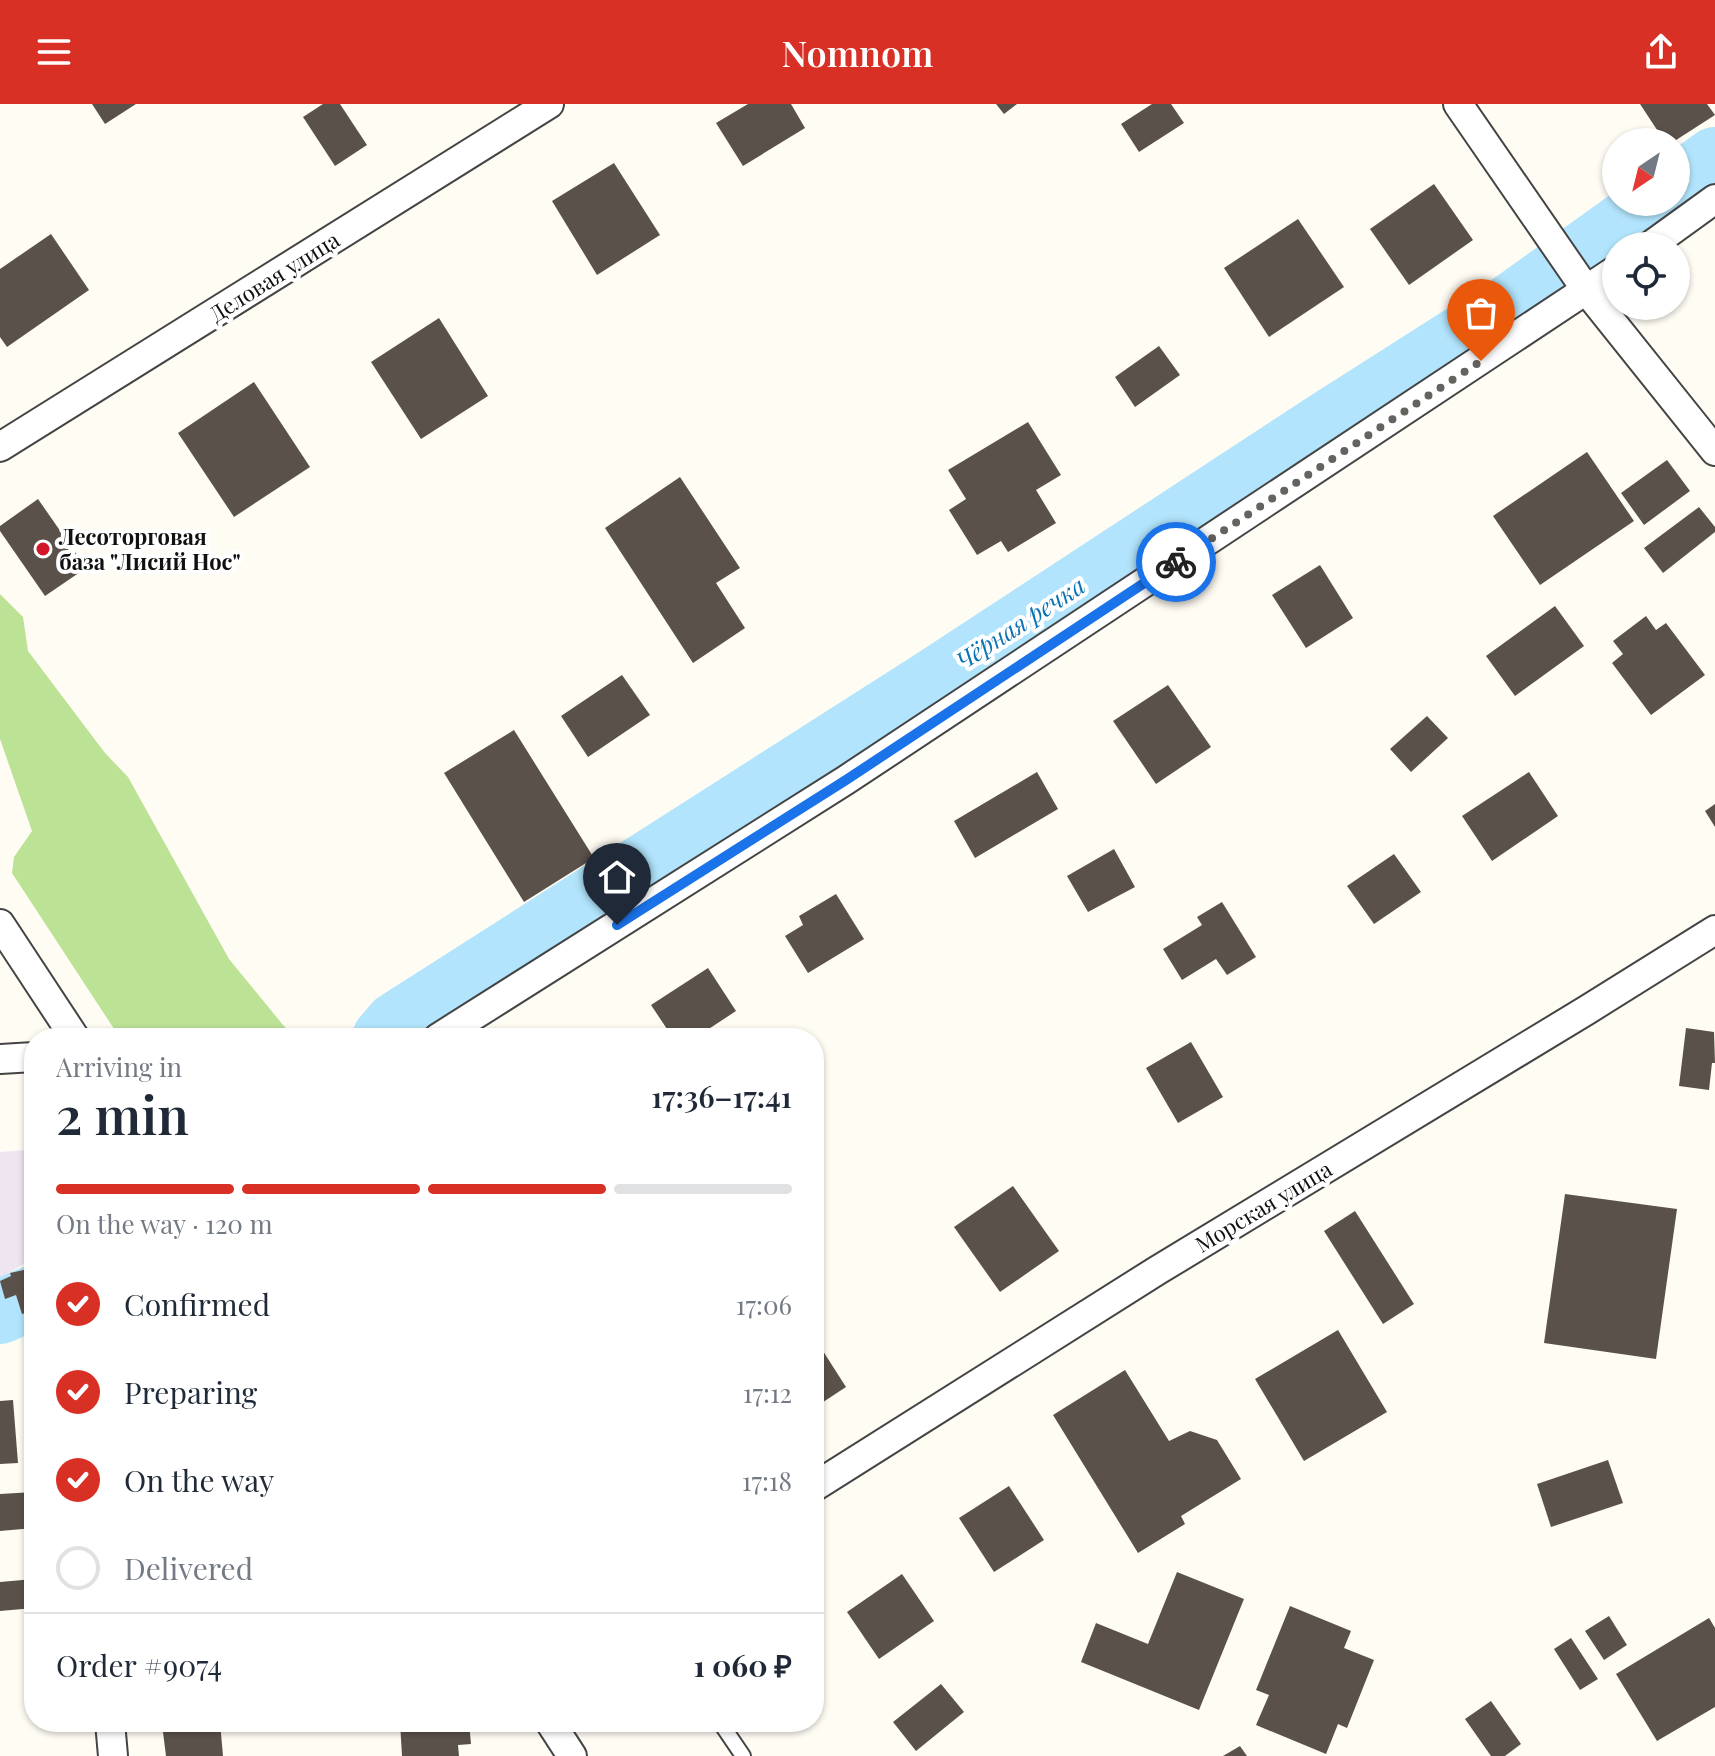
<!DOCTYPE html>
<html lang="en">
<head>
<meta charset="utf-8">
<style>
  :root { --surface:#fff; --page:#f2f2f3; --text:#1f2937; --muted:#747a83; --line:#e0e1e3; --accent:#d93025 }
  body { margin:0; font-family:"Playfair Display",serif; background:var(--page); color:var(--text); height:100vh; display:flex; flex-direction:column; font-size:30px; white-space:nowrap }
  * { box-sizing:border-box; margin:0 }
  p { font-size:26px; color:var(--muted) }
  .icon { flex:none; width:44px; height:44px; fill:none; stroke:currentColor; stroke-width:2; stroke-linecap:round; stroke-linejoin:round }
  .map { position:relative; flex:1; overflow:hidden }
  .panel { position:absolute; left:24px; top:924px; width:800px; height:704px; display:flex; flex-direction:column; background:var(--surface); border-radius:32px; box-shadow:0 2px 6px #0004 }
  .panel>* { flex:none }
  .needle { width:52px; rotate:215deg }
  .tools { position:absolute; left:1602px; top:24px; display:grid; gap:16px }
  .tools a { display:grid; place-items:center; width:88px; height:88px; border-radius:50%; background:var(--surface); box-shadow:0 2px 6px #0004; font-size:40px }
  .pin { position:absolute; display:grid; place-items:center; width:68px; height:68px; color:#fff; margin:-82px -34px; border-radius:50% 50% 50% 0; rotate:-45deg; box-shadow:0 0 8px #0007 }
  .pin .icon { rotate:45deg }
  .courier { position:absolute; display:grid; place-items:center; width:80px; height:80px; margin:-40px; border:6px solid #1a73e8; border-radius:50%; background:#fff; color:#222; box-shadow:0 2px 10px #0007 }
  .overview em { font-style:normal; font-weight:600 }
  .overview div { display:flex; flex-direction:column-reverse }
  .overview { display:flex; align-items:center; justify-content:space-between; height:136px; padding:0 32px }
  h1 { font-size:52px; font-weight:600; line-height:60px }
  .bar { display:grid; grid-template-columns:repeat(4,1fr); gap:12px 8px; align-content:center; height:96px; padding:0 32px }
  .bar i { height:10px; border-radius:6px; background:var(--line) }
  .bar .selected { background:var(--accent) }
  .bar p { grid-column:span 4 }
  .line { display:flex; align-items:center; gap:20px; padding:0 32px; border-top:2px solid var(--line) }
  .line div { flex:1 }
  ol { padding:0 32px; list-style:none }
  li { display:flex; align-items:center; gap:24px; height:88px }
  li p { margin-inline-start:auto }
  li .icon { padding:8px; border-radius:50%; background:var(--accent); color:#fff; stroke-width:4 }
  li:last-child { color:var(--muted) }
  li i { width:44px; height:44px; border:4px solid var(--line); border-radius:50% }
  header { display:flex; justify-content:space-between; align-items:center; height:104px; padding:0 32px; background:var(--accent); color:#fff; font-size:36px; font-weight:600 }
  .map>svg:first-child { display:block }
</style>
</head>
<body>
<header><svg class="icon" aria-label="menu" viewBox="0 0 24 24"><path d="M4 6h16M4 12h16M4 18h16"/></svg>Nomnom<svg class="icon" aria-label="share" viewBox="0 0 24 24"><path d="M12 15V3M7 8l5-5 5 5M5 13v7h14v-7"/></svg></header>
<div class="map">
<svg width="1715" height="1652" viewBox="0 0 1715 1652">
  <rect width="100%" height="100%" fill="#fffcf4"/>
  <polygon fill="#eee5f0" points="26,1046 28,1157 0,1175 0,1048"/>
  <polygon fill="#bce295" points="0,490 23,513 28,547 105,649 128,673 229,855 283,921 296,934 120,934 12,769 14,753 32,727 0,635"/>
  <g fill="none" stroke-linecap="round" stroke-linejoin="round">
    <g stroke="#b2e5fd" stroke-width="64">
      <polyline points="1676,83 1715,55"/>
      <polyline points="384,934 396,920 927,581 1327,319 1506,205 1655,98"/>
      <polyline points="0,1208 34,1193"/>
    </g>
  </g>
  <g fill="#5b514b">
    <polygon points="92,0 136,0 105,20"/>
    <polygon points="323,0 340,0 367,41 335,62 303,13"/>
    <polygon points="748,0 791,0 805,24 743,62 716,19"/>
    <polygon points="996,0 1017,0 1004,10"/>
    <polygon points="1152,0 1171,0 1184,19 1139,48 1121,20"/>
    <polygon points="1640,0 1707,0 1715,11 1673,38 1665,38"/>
    <polygon points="614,59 660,131 597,171 552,97"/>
    <polygon points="1434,80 1473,136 1409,181 1370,125"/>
    <polygon points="1298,115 1344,183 1269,233 1224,164"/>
    <polygon points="51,130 89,186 7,243 0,233 0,165"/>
    <polygon points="439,214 488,292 421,335 371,258"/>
    <polygon points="1159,242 1180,271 1135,303 1115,273"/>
    <polygon points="254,278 310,363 234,413 178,329"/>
    <polygon points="1028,318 1061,371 1036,386 1056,419 1008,448 1001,437 977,451 949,406 966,395 948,366"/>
    <polygon points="1587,348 1634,417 1540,481 1493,412"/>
    <polygon points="1667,356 1690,387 1644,421 1621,389"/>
    <polygon points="680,373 740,464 716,479 745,524 693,559 605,424"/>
    <polygon points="38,395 86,464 45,492 0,427 0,422"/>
    <polygon points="1699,403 1715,423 1715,428 1663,469 1644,444"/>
    <polygon points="1320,461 1353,514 1306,544 1272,491"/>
    <polygon points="1555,502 1584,542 1515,592 1486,552"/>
    <polygon points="1646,512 1656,526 1666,519 1705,571 1651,611 1612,559 1623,550 1613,537"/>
    <polygon points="622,571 650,611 588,653 561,612"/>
    <polygon points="1168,581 1211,643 1156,680 1113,617"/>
    <polygon points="1427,612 1448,634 1411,668 1390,645"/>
    <polygon points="514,626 594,754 524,798 444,669"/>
    <polygon points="1037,668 1058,705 975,754 954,717"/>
    <polygon points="1529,668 1558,712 1492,757 1462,712"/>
    <polygon points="1715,700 1715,723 1705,707"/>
    <polygon points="1114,745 1135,783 1088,808 1067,772"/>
    <polygon points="1394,750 1421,788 1374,820 1347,782"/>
    <polygon points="836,790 864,835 808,869 785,832 803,821 799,812"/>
    <polygon points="1222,798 1256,853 1227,871 1216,855 1182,876 1163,845 1202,821 1197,813"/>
    <polygon points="708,864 736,907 695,934 673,934 651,901"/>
    <polygon points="1686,924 1714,928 1715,959 1712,959 1709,986 1679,982"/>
    <polygon points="1191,938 1223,993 1178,1019 1146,964"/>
    <polygon points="1013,1082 1059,1147 1000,1188 954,1123"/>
    <polygon points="1565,1090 1677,1105 1656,1255 1544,1239"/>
    <polygon points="1355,1107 1414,1200 1383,1220 1324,1127"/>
    <polygon points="28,1165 34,1166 34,1207 22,1210 16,1191 5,1195 0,1177 11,1172 10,1169"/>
    <polygon points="1338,1226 1387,1308 1304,1357 1255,1275"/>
    <polygon points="814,1233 846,1283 814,1304"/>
    <polygon points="1125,1266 1169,1337 1190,1327 1217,1336 1241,1375 1181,1412 1185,1420 1138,1449 1053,1311"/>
    <polygon points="13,1296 18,1359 0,1360 0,1297"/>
    <polygon points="1608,1356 1623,1399 1551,1423 1537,1380"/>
    <polygon points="1009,1382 1044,1436 994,1468 959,1414"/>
    <polygon points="34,1388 34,1424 0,1427 0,1390"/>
    <polygon points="1177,1468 1244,1495 1199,1606 1081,1558 1096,1519 1148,1540"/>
    <polygon points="902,1470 934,1517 879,1555 847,1508"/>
    <polygon points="34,1475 34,1504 0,1507 0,1478"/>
    <polygon points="1290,1502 1351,1527 1344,1544 1374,1556 1347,1624 1338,1620 1326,1650 1256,1621 1269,1591 1256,1586"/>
    <polygon points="1609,1512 1627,1541 1604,1556 1585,1527"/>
    <polygon points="1709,1514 1715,1524 1715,1603 1657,1637 1616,1570"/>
    <polygon points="1571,1534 1598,1575 1580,1586 1554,1545"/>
    <polygon points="941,1580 964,1608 916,1647 893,1618"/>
    <polygon points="1491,1597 1521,1640 1505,1652 1491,1652 1465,1615"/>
    <polygon points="180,1618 220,1618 223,1652 166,1652 162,1620"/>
    <polygon points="400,1618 469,1618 471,1640 458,1641 459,1652 402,1652"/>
    <polygon points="1240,1642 1247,1652 1223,1652"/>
  </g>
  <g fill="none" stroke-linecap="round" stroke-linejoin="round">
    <defs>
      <polyline id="service" points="720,1618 743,1652"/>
      <g id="minor">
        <polyline points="1458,0 1587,187 1715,347"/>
        <polyline points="1650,142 1715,95"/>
        <polyline points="0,343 549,0"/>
        <polyline points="0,820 75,934"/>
        <polyline points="438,934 846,676 1616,166"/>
        <polyline points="0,955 34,953"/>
        <polyline points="814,1383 1158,1166 1587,906 1715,826"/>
        <polyline points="110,1618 113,1652"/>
        <polyline points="550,1618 572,1652"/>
      </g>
    </defs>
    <use href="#service" stroke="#444" stroke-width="18"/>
    <use href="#minor" stroke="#444" stroke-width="32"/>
    <use href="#service" stroke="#fff" stroke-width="14"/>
    <use href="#minor" stroke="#fff" stroke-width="28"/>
  </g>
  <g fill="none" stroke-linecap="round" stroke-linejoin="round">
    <polyline stroke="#646360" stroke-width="8" stroke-dasharray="0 14.4" points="1176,458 1481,257"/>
    <polyline stroke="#1a73e8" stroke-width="10" points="617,821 846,676 1176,458"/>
  </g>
  <circle fill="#d3162a" stroke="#fff" stroke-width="3" cx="43" cy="445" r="8"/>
  <g text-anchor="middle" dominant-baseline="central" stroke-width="8" stroke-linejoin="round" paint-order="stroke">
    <g font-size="22" fill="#111" stroke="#fff">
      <text transform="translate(274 172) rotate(-32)">Деловая улица</text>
      <text transform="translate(1263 1102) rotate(-31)">Морская улица</text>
    </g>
    <g font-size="22" font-weight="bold" fill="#111" stroke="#fff" text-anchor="start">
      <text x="59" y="432">Лесоторговая<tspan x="59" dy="25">база "Лисий Нос"</tspan></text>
    </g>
    <g font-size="24" font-style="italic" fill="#0972b4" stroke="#fff">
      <text transform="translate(1020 518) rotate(-33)">Чёрная речка</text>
    </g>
  </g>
</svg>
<div class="tools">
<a><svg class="needle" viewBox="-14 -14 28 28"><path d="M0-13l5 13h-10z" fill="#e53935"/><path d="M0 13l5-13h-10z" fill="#747a83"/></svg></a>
<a><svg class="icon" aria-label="locate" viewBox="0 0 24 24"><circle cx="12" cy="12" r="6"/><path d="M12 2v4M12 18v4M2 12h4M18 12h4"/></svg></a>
</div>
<div class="pin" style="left:1481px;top:257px;background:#ea580c"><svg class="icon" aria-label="bag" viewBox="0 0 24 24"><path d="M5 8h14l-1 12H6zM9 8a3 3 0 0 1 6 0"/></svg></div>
<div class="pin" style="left:617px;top:821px;background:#1f2937"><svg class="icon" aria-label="home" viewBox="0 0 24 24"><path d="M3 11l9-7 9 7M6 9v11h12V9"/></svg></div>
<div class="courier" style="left:1176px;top:458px"><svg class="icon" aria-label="bike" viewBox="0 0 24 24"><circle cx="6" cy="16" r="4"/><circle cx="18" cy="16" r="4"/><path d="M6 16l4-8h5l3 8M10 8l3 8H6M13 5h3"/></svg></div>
<section class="panel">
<div class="overview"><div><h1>2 min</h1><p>Arriving in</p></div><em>17:36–17:41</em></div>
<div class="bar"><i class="selected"></i><i class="selected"></i><i class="selected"></i><i></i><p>On the way · 120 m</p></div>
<ol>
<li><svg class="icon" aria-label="check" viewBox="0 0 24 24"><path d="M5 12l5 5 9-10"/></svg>Confirmed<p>17:06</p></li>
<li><svg class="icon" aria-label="check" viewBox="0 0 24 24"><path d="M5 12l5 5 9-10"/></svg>Preparing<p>17:12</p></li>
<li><svg class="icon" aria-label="check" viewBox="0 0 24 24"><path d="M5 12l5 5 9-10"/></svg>On the way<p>17:18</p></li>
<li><i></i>Delivered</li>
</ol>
<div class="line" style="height:104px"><div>Order #9074</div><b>1 060 ₽</b></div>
</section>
</div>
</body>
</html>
